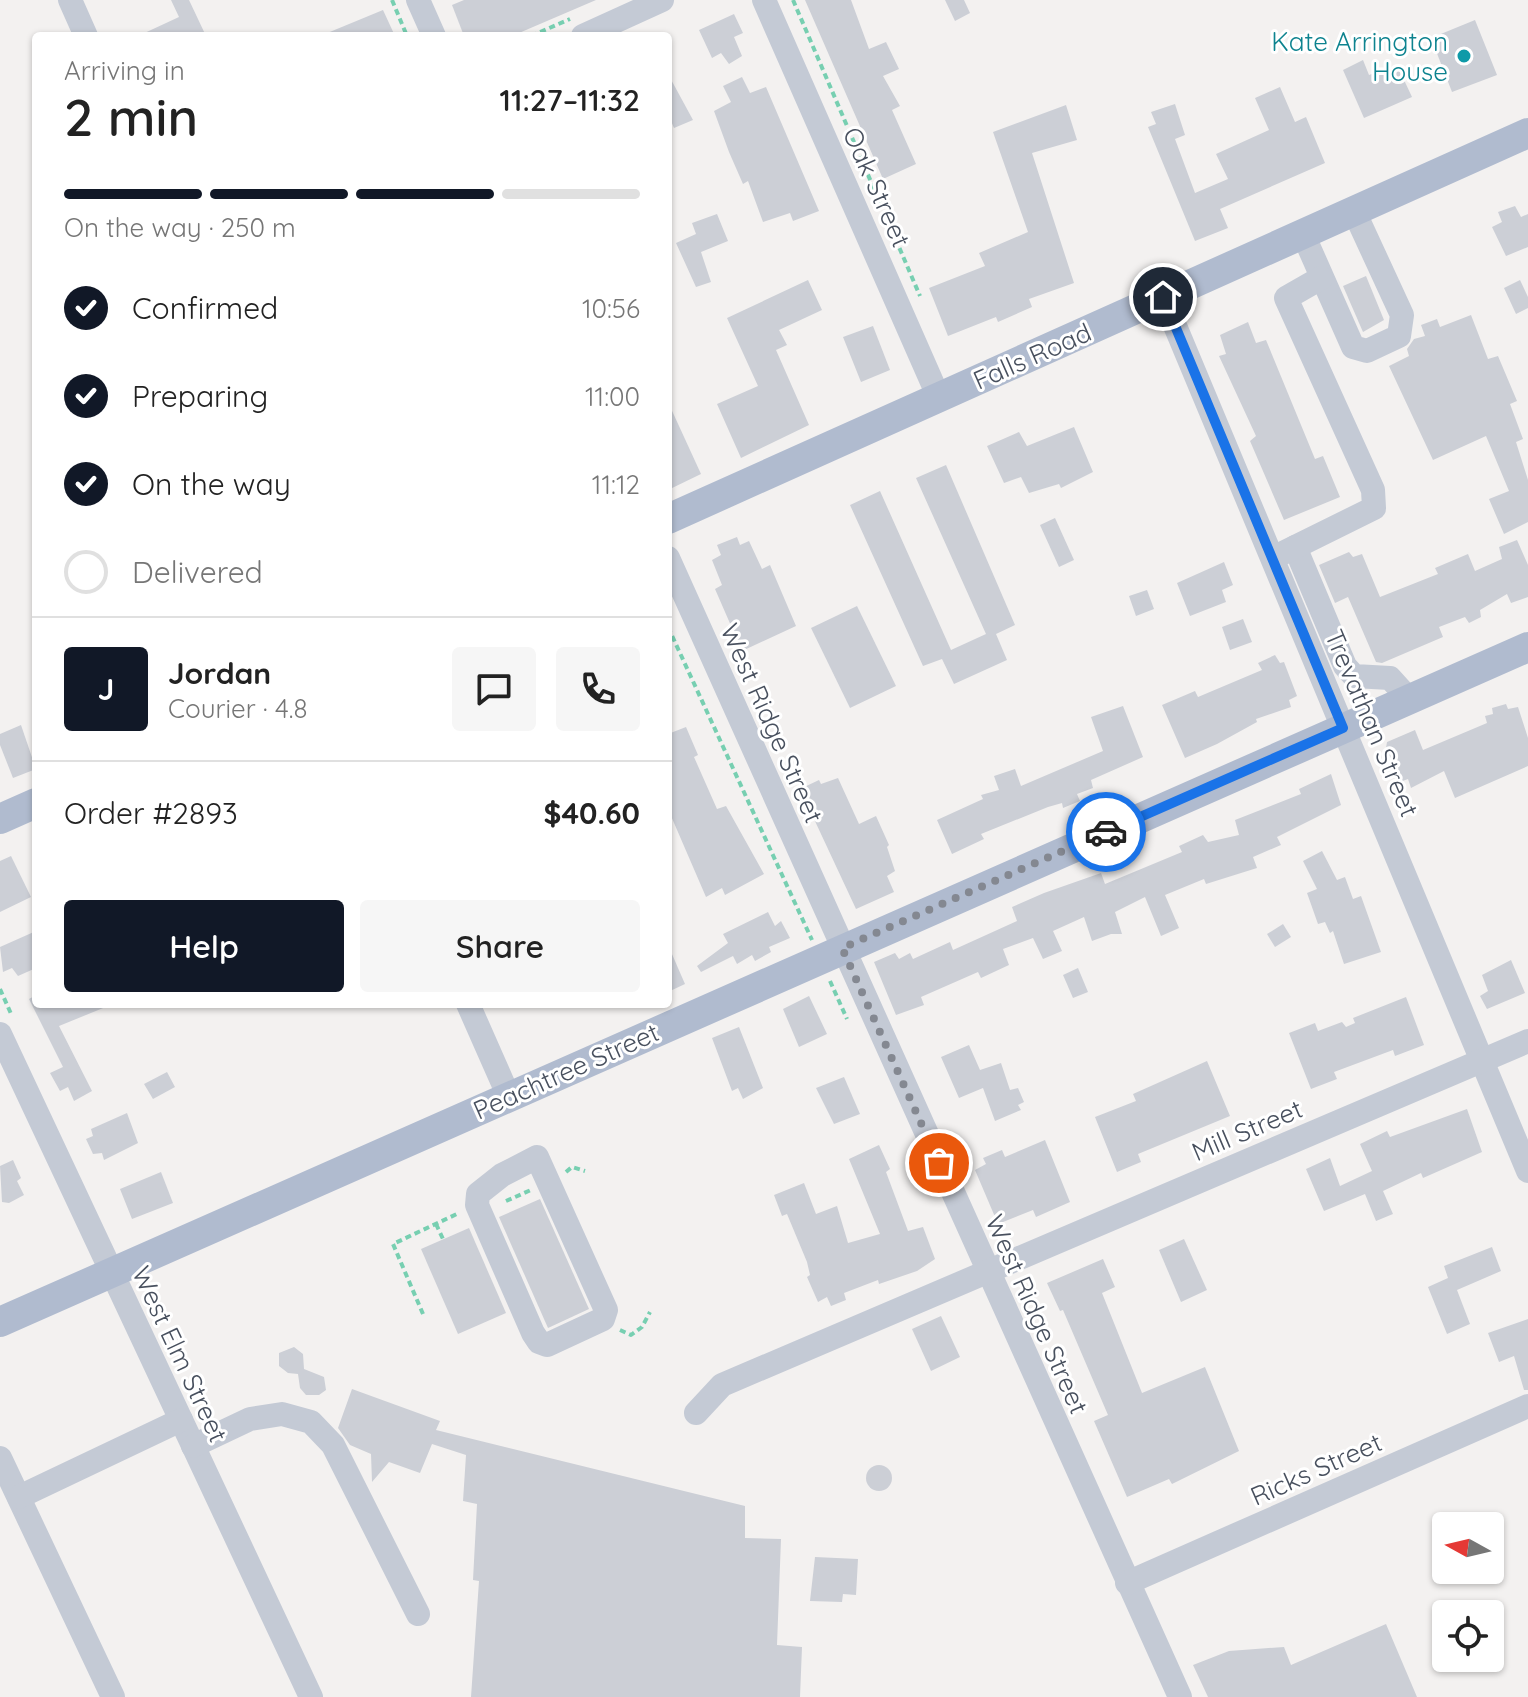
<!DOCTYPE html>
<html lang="en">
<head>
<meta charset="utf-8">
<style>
  :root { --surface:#fff; --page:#f6f6f6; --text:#222; --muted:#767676; --line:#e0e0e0; --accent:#111827 }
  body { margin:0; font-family:Quicksand,sans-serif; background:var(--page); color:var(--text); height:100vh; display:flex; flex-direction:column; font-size:30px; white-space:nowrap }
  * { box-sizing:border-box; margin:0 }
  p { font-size:26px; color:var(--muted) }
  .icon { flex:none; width:44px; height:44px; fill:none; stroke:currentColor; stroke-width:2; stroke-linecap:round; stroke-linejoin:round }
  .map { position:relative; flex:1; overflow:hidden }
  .panel { position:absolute; left:32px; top:32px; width:640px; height:976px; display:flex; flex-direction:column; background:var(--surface); border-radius:8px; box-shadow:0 2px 6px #0004 }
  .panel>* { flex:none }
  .needle { width:52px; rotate:278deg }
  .buttons { position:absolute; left:1432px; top:1512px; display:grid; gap:16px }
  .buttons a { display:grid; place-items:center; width:72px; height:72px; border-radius:8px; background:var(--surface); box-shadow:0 2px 6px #0004; font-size:40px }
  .pin { position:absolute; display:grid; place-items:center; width:68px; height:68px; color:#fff; margin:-34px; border:4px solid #fff; border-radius:50%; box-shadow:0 2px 8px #0007 }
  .courier { position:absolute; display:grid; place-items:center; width:80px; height:80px; margin:-40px; border:6px solid #1a73e8; border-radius:50%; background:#fff; color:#222; box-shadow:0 2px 10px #0007 }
  .overview em { font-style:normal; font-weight:600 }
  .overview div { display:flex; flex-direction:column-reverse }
  .overview { display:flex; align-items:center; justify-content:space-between; height:136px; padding:0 32px }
  h1 { font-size:52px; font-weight:600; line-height:60px }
  .bar { display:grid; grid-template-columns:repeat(4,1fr); gap:12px 8px; align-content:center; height:96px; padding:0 32px }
  .bar i { height:10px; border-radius:6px; background:var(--line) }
  .bar .selected { background:var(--accent) }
  .bar p { grid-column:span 4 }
  .line { display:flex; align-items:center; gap:20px; padding:0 32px; border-top:2px solid var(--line) }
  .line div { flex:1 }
  .round { display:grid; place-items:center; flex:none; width:84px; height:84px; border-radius:8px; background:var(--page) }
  ol { padding:0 32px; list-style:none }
  li { display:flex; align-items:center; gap:24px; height:88px }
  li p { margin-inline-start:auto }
  li .icon { padding:8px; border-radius:50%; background:var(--accent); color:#fff; stroke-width:4 }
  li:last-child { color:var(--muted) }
  li i { width:44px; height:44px; border:4px solid var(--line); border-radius:50% }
  .cta { display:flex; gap:16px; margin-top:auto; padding:16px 32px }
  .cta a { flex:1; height:92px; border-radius:8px; background:var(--accent); color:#fff; font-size:32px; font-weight:600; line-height:92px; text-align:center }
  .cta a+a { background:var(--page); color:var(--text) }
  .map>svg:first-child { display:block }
</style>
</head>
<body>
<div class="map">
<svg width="1528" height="1697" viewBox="0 0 1528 1697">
  <rect width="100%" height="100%" fill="#f3f1f0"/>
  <g fill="#cccfd6">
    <polygon points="171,0 189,0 206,36 138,36 179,17"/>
    <polygon points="464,0 596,0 512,36 464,36 452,5"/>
    <polygon points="805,0 851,0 869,49 886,42 899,69 883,76 900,106 892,110 916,164 883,179"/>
    <polygon points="945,0 964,0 970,13 955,21"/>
    <polygon points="383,10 395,36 320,36"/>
    <polygon points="734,14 743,33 734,37 742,56 729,64 721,53 712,58 699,30"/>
    <polygon points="1475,20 1497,75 1452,92 1431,38"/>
    <polygon points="1363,60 1369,75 1397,65 1412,97 1364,118 1343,70"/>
    <polygon points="668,74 693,120 674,128 668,114"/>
    <polygon points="742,77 750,93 766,87 819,211 793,221 790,213 763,222 748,181 743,184 729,152 714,111 731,102 723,86"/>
    <polygon points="1280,87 1295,122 1306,117 1325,163 1220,209 1228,228 1195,241 1148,127 1156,124 1151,112 1175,104 1185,135 1175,139 1195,193 1228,179 1216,154 1269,130 1255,98"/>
    <polygon points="1066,105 1077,140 1032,153 1074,283 1029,299 1032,307 998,322 996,317 948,336 929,288 985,266 979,253 1028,232 993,132"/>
    <polygon points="1515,206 1521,217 1528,214 1528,247 1506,256 1492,227 1502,222 1498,212"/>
    <polygon points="717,214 728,241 701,252 711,282 696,287 676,243 696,234 692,223"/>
    <polygon points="1366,276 1384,320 1363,332 1343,286"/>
    <polygon points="808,280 822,310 779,330 787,345 776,350 809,425 741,458 717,404 758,386 727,318"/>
    <polygon points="1520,280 1528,297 1528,308 1516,314 1504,288"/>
    <polygon points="1471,315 1488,359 1498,356 1517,401 1510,404 1523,439 1516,442 1528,480 1528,522 1504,534 1489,499 1509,491 1486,436 1433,460 1389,366 1409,356 1407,349 1414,339 1425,336 1421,325 1437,319 1440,327"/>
    <polygon points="1248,322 1256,343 1266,340 1315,459 1323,456 1340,497 1284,520 1250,441 1256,436 1219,356 1226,354 1220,335"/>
    <polygon points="873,326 890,370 861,382 843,337"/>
    <polygon points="668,402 701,474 668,490"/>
    <polygon points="1074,427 1093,472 1061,488 1059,484 1029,493 1021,477 1004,483 987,446 1019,432 1027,446"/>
    <polygon points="946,465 1015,625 996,634 1007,660 954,684 942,659 923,666 850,505 880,491 951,650 986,634 916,478"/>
    <polygon points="1055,518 1074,560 1059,567 1040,525"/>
    <polygon points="737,537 740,545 749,541 762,569 770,565 796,626 742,651 715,589 722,585 712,560 721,555 717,545"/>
    <polygon points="1517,540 1528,565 1528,597 1511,603 1507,594 1480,610 1481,617 1469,623 1465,617 1439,627 1443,637 1382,663 1376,662 1348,597 1335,603 1319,565 1349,552 1353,557 1362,554 1380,597 1438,574 1435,568 1468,554 1475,571 1502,559 1499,547"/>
    <polygon points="1224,562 1233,585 1222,590 1226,602 1190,616 1177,583"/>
    <polygon points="1147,590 1154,609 1136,616 1129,596"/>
    <polygon points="857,606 896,686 850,708 811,628"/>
    <polygon points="1243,619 1252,642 1230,650 1222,627"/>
    <polygon points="1275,655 1280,663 1284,662 1297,696 1289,700 1291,707 1256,719 1257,722 1217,744 1185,758 1162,705 1195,691 1198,697 1262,670 1258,663"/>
    <polygon points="1506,704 1508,709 1518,707 1528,738 1528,766 1455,798 1444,771 1411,788 1408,779 1400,782 1386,748 1387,742 1415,730 1423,750 1487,723 1485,716 1493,714 1492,708"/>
    <polygon points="1123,706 1143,757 1091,780 1093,788 1077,794 1080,801 1063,808 1062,803 1048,807 981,834 984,839 952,854 937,820 983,799 981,795 999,790 994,776 1015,769 1021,786 1103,751 1091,717"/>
    <polygon points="21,725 36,769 13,778 0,745 0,734"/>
    <polygon points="686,727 698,755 694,757 717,809 726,806 764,874 725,895 722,888 706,897 668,809 668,734"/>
    <polygon points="1331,774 1341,805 1277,837 1281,845 1253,857 1257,868 1206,884 1204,879 1165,895 1179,928 1161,936 1145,897 1115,912 1122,934 1111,934 1092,941 1084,917 1053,931 1062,951 1043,959 1033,938 1003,949 1009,965 981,978 978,972 921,997 924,1005 896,1015 874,962 895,953 899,959 910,953 913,959 950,942 953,950 1017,921 1012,907 1044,893 1101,873 1105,884 1182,852 1179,846 1203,835 1208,842 1239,835 1235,820 1301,794 1299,789"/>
    <polygon points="838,778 859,824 876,816 889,845 887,847 895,871 887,876 894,892 856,909 800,789 819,780 821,784"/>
    <polygon points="1322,851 1337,880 1345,877 1353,899 1361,896 1381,952 1344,964 1333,931 1330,933 1325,922 1318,924 1307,893 1317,889 1303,861"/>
    <polygon points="11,856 31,897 0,912 0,861"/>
    <polygon points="768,912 775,926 781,921 790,938 769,947 771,952 755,961 752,955 737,964 733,956 701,972 697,966 728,943 723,934"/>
    <polygon points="1283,924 1291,937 1275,947 1267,934"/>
    <polygon points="36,931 36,968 18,976 12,968 3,972 0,947"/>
    <polygon points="668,945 685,984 668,992"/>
    <polygon points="1511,960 1525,993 1487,1009 1480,996 1488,991 1482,975"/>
    <polygon points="1078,968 1088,992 1073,998 1063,975"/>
    <polygon points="36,995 36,1004 113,1004 59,1026 92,1091 74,1101 68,1087 60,1091 50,1073 63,1067 29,999"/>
    <polygon points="809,996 827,1034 799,1047 783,1009"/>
    <polygon points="1406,997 1424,1045 1395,1056 1393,1050 1334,1072 1337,1079 1311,1089 1289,1033 1315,1023 1318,1031 1342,1022 1346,1027 1355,1023 1353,1018"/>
    <polygon points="739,1027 763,1088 743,1099 738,1088 732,1091 712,1038"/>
    <polygon points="969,1045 980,1070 1001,1063 1010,1090 1018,1088 1024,1102 1018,1105 1021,1110 995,1121 983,1088 959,1098 941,1057"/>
    <polygon points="1207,1061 1230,1116 1138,1154 1141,1162 1117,1172 1095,1117 1136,1101 1133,1094"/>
    <polygon points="167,1072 175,1087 153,1099 144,1084"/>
    <polygon points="844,1077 860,1114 834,1124 816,1088"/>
    <polygon points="1467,1109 1482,1152 1423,1178 1421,1173 1383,1191 1393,1214 1376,1221 1365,1194 1324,1211 1306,1169 1330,1158 1340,1186 1372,1171 1360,1144 1387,1131 1390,1137"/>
    <polygon points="127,1113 138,1143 104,1160 102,1153 93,1154 86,1139 93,1136 91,1129"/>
    <polygon points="1045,1140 1070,1202 1036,1217 1033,1210 998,1224 975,1170 986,1164 983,1158 1002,1150 1005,1157"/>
    <polygon points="879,1145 890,1169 886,1172 908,1231 923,1227 935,1259 917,1271 879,1284 878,1280 844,1293 846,1300 831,1306 827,1297 818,1302 807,1277 810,1275 807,1262 787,1214 782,1216 774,1195 804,1183 816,1214 837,1206 848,1243 880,1234 849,1159"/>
    <polygon points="13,1160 21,1178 17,1181 24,1195 9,1203 2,1202 0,1166"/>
    <polygon points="161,1172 173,1203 132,1219 120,1189"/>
    <polygon points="540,1199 589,1309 548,1328 499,1217"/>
    <polygon points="469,1228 506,1313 458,1334 421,1249"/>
    <polygon points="1184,1239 1207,1290 1181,1302 1159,1250"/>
    <polygon points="1492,1247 1501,1271 1457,1290 1470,1324 1447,1334 1428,1287 1448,1278 1444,1266"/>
    <polygon points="1103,1259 1115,1287 1102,1293 1142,1393 1205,1367 1239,1451 1172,1484 1169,1479 1127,1497 1094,1421 1108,1415 1063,1310 1060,1311 1047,1283"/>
    <polygon points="941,1316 960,1357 931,1371 912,1329"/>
    <polygon points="1528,1319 1528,1390 1524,1390 1514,1356 1499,1362 1488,1333"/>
    <polygon points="294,1347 303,1354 304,1369 324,1377 326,1390 319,1395 306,1395 300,1388 298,1374 288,1373 279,1366 279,1353"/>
    <polygon points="352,1389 440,1421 436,1430 745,1506 745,1538 781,1539 777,1645 802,1647 800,1697 471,1697 479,1581 473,1580 477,1504 463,1501 466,1455 432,1444 420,1473 389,1462 372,1482 371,1454 350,1445 338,1428"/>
    <circle cx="879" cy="1478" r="13"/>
    <polygon points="815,1557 858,1559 856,1595 843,1594 842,1602 810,1601"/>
    <polygon points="1386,1624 1417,1697 1208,1697 1193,1665 1229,1651 1284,1647 1291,1665"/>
  </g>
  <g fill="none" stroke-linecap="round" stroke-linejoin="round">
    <g stroke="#77cfb1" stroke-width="4" stroke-dasharray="6 4" stroke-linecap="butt">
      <polyline points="392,0 407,36"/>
      <polyline points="793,0 920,296"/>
      <polyline points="531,36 570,19"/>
      <polyline points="668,627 812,940"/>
      <polyline points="830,981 847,1019"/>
      <polyline points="0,989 12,1016"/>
      <polyline points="566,1172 572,1167 585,1171"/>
      <polyline points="506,1201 531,1190"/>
      <polyline points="436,1224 443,1239"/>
      <polyline points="423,1314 393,1244 459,1213"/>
      <polyline points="620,1330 631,1335 642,1327 650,1312"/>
    </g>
    <g stroke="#c4cad5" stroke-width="24">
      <polyline points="70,0 86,36"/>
      <polyline points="418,0 434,36"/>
      <polyline points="764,0 939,398"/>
      <polyline points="583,36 662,0"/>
      <polyline points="1303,234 1353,347 1367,351 1399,336 1402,315 1354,211"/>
      <polyline points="1163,297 1528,1171"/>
      <polyline points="1295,547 1345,666 1354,676 1390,678 1409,699"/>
      <polyline points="668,558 1180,1697"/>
      <polyline points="1273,558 1374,508 1373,490 1286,298 1321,278"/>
      <polyline points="468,1004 509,1097"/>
      <polyline points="0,1034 311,1697"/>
      <polygon points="537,1157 606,1310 603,1319 547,1345 539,1342 533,1333 477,1205 478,1194 502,1175"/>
      <polyline points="696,1413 722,1385 1528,1041"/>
      <polyline points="193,1446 250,1419 282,1414 311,1422 333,1445 418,1614"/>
      <polyline points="0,1458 113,1697"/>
      <polyline points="19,1497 181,1420"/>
      <polyline points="1127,1583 1528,1406"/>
    </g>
    <g stroke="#b0bbcf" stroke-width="30">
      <polyline points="668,519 1528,133"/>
      <polyline points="0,819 36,803"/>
      <polyline points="0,1322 1528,647"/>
    </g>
  </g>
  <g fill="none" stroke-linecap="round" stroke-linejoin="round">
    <polyline stroke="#848891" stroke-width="8" stroke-dasharray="0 14.4" points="939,1163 842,948 1106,832"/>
    <polyline stroke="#1a73e8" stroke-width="10" points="1106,832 1343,728 1163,297"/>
  </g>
  <circle fill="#0f9aa8" stroke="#fff" stroke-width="3" cx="1464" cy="56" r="8"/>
  <g text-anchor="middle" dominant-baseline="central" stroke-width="6" stroke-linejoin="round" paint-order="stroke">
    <g font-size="26" fill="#0d838f" stroke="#fff" text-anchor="end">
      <text x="1448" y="41">Kate Arrington<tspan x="1448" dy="30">House</tspan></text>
    </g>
    <g font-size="26" fill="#48505e" stroke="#fff">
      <text transform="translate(877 187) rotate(66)">Oak Street</text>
      <text transform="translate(1032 356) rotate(-24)">Falls Road</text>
      <text transform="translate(772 723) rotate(66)">West Ridge Street</text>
      <text transform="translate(1372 723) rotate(67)">Trevathan Street</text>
      <text transform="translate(566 1071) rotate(-24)">Peachtree Street</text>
      <text transform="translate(1247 1130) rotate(-23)">Mill Street</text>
      <text transform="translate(1037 1314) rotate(66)">West Ridge Street</text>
      <text transform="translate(180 1354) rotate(65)">West Elm Street</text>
      <text transform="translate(1316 1469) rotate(-24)">Ricks Street</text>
    </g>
  </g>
</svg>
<div class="buttons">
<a><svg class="needle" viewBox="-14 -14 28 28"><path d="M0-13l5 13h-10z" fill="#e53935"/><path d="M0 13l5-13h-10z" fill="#767676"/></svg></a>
<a><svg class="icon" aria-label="locate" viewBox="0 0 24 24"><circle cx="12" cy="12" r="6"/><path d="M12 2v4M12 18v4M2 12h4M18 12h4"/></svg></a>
</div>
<div class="pin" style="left:939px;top:1163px;background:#ea580c"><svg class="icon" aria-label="bag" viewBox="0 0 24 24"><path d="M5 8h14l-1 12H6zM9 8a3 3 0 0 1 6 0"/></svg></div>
<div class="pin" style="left:1163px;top:297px;background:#1f2937"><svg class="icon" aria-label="home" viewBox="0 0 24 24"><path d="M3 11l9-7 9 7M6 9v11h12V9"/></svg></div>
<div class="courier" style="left:1106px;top:832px"><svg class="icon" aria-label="car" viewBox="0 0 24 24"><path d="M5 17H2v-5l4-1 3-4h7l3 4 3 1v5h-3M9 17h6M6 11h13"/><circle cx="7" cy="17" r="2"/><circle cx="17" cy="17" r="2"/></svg></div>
<section class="panel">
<div class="overview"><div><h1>2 min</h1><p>Arriving in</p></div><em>11:27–11:32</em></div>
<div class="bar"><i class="selected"></i><i class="selected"></i><i class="selected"></i><i></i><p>On the way · 250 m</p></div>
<ol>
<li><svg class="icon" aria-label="check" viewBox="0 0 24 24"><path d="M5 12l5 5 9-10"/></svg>Confirmed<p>10:56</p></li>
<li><svg class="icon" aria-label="check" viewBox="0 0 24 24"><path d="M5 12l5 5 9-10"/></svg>Preparing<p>11:00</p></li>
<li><svg class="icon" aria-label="check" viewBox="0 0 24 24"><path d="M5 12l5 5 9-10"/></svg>On the way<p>11:12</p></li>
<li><i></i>Delivered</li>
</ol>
<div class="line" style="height:144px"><b class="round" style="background:var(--accent);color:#fff">J</b><div><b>Jordan</b><p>Courier · 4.8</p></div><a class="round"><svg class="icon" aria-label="chat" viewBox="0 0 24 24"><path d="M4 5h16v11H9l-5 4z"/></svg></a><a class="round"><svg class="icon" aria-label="phone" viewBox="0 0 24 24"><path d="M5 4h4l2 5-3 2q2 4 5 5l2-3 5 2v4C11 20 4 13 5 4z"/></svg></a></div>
<div class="line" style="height:104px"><div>Order #2893</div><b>$40.60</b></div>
<div class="cta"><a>Help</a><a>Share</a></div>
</section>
</div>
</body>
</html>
